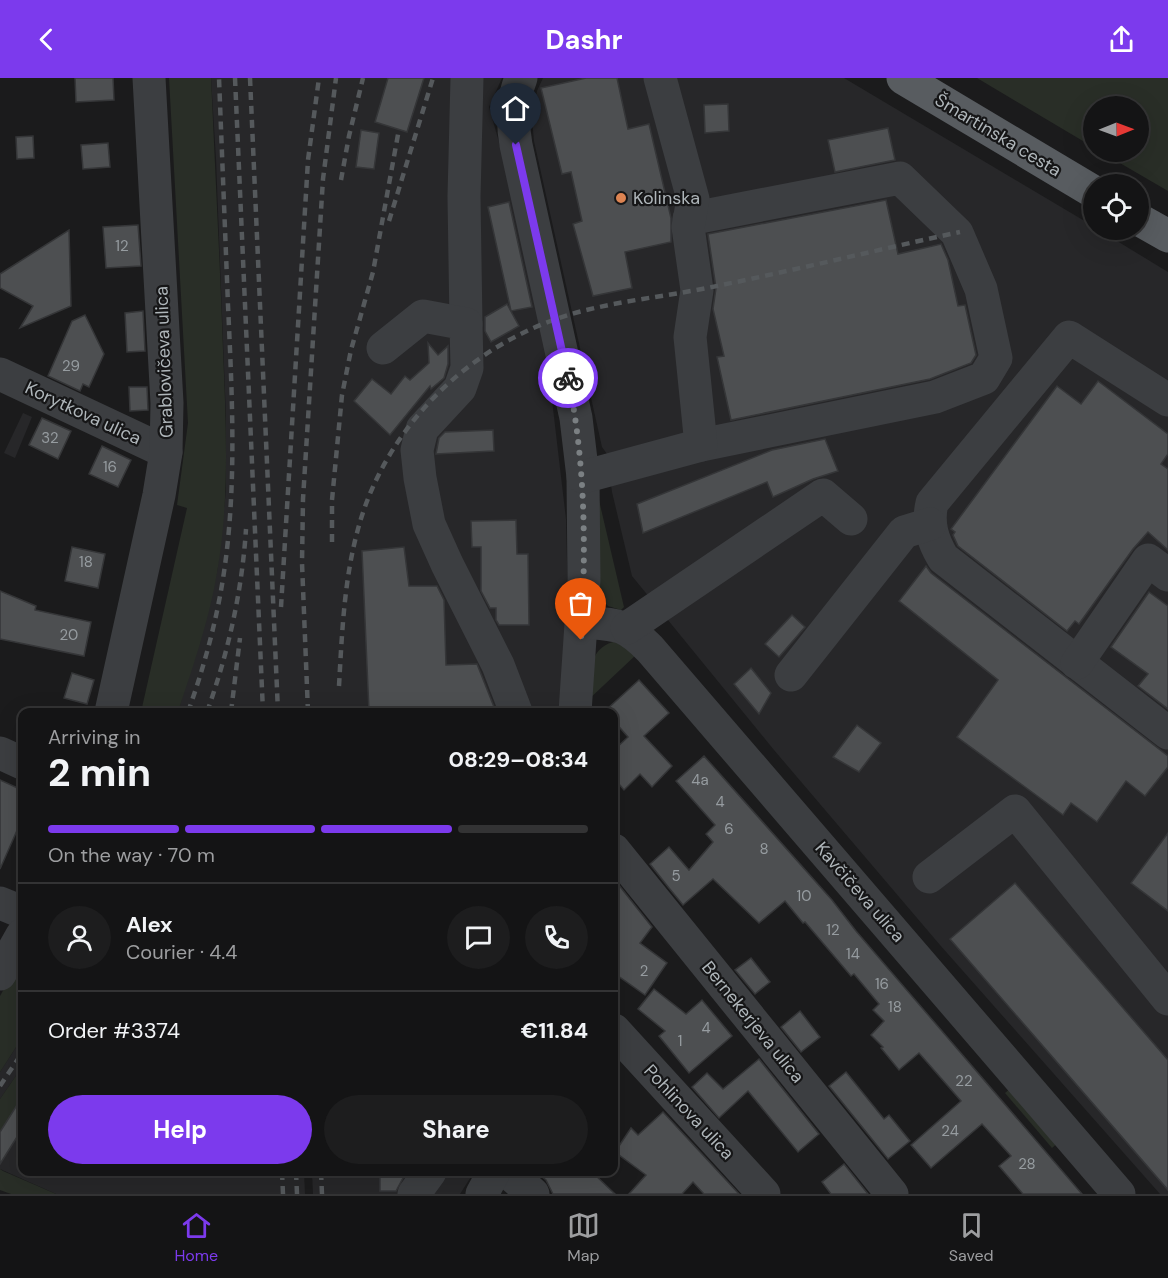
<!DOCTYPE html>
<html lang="en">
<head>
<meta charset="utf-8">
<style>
  :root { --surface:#141415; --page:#1d1d1e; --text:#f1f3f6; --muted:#9d9ea0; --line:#333334; --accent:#7c3aed }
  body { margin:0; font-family:"DM Sans",sans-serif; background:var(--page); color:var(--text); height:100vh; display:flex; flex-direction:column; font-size:22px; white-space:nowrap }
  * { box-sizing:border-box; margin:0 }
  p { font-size:20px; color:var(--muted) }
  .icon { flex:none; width:33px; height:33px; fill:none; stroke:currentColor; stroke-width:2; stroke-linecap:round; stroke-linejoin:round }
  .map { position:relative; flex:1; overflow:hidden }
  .panel { position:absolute; left:18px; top:630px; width:600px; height:468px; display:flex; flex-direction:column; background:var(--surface); border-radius:12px; box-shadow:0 6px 24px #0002,0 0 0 2px var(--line) }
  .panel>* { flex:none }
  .needle { width:39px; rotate:89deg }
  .buttons { position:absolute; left:1083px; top:18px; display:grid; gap:12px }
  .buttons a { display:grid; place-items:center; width:66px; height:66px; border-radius:50%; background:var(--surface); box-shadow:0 6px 24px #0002,0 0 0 2px var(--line); font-size:30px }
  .pin { position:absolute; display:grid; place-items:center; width:51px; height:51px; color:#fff; margin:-62px -26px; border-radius:50% 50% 50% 0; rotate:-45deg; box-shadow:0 0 6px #0007 }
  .pin .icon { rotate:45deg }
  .courier { position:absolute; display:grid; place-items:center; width:60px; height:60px; margin:-30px; border:4px solid #7c3aed; border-radius:50%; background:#fff; color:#222; box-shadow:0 2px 8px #0007 }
  .headline em { font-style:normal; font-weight:700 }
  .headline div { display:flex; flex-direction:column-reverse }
  .headline { display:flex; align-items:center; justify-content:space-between; height:102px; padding:0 30px }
  h1 { font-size:39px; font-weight:700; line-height:45px }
  .bar { display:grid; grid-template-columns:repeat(4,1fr); gap:9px 6px; align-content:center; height:72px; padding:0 30px }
  .bar i { height:8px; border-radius:4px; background:var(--line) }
  .bar .active { background:var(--accent) }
  .bar p { grid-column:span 4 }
  .line { display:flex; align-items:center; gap:15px; padding:0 30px; border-top:2px solid var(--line) }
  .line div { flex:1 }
  .round { display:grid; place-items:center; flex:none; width:63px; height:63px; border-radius:32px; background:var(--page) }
  .action { display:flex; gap:12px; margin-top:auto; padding:12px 30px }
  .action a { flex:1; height:69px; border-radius:36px; background:var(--accent); color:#fff; font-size:24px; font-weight:700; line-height:69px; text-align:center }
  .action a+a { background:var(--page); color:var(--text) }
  header { display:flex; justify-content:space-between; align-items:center; height:78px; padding:0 30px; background:var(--accent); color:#fff; font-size:27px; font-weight:700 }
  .tab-bar { display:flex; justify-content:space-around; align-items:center; height:84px; border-top:2px solid var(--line); background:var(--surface); font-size:16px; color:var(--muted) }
  .tab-bar a { display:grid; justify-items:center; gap:3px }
  .tab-bar .active { color:var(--accent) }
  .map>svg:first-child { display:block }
</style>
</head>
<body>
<header><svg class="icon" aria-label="back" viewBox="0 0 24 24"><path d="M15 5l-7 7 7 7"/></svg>Dashr<svg class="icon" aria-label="share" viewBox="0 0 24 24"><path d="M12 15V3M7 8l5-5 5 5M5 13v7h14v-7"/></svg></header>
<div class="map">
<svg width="1168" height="1116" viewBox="0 0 1168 1116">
  <rect width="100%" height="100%" fill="#1b1b1c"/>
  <g fill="#272729">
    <polygon points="211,0 502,0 489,29 513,113 544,254 566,441 568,526 560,634 220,634 219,628 216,634 178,634 217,494 226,412 226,339 216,81"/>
    <polygon points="543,0 844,0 1093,148 1094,152 1099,152 1168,194 1168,1116 1160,1116 940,867 774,672 632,498 612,414 607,376 602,369 534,63 532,42 537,13"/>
    <polygon points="23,335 32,339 15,380 4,375"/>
    <polygon points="22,960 22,989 0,1021 0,994"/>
    <polygon points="22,1019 22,1094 304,1094 305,1116 56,1116 0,1091 0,1054"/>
    <polygon points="312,1094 474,1094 460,1116 313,1116"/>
  </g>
  <g fill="#292e27">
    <path d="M169 0H211C215 91 220 182 223 272 226 347 230 421 217 495 209 543 193 588 178 634H141L187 430 177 427 188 345Z"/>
    <polygon points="977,0 1168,0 1168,113 1101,74 1138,74 1138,28 1094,28 1093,69"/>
    <polygon points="598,418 624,529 621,532 608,528 595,514"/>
    <path d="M613 564 620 565 638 575 587 623C590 601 587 571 613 564Z"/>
    <polygon points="22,879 22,960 0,994 0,918"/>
    <polygon points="22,989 22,1019 0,1054 0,1021"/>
    <polygon points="1012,1009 1059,1064 1052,1070 1005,1015"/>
    <polygon points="0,1091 3,1093 56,1116 11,1116 0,1112"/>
  </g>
  <g fill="#4d4f51" stroke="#353638" stroke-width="1.5">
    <polygon points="75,0 113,0 114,22 76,24"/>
    <polygon points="388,0 424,0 407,54 375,44"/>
    <polygon points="586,0 617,0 628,51 649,46 671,140 671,164 625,174 632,210 593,218 573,146 582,143 571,94 562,96 541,10"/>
    <polygon points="728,26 729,53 705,55 704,27"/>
    <polygon points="888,50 895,82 835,94 828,62"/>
    <polygon points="361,52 379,55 374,91 356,89"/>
    <polygon points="33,58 34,80 17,81 16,59"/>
    <polygon points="108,65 110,89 83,91 81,67"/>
    <polygon points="886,122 898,176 941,166 948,182 958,228 965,227 976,277 971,285 930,301 731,342 717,279 724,278 713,231 716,210 708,156"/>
    <polygon points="509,124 532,229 511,233 488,129"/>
    <polygon points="138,147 141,188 106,190 103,149"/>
    <polygon points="69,152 71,228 20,250 33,228 0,210 0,196"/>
    <polygon points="507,226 519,248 491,264 485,253 485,239"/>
    <polygon points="143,233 145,273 127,274 125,235"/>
    <polygon points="85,237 104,276 89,309 83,306 80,313 48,298 72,243"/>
    <polygon points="428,265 438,277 448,268 448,286 444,300 431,311 430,308 390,357 354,323 372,301 391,316 405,298 410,302 429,285"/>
    <polygon points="1098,303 1168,356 1168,376 1161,386 1168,391 1168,472 1148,454 1133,471 1079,546 1075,543 1067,553 958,468 953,457 955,454 951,451 1057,308 1081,326"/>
    <polygon points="129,309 147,309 148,332 130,333"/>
    <polygon points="42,340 71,353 58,381 29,367"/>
    <polygon points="493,352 494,373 436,376 439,360 445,354"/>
    <polygon points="825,361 838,393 813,401 773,419 767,404 643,455 637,426 772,372"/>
    <polygon points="102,368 131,382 118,409 89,396"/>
    <polygon points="516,442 517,476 528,476 529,547 499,547 496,542 496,530 490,530 481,513 481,469 472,469 471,443"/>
    <polygon points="72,469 105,476 98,510 65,503"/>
    <polygon points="404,469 409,508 437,508 444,522 446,587 477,586 496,634 467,634 467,633 369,634 362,473"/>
    <polygon points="926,488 931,495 1168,678 1168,689 1145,718 1126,703 1097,744 1071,725 1063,737 957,659 998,602 899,523"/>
    <polygon points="0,513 36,528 35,532 91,544 84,578 0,561"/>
    <polygon points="1149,514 1168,528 1168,631 1138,608 1148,596 1111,569"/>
    <polygon points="792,537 805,549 779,579 765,566"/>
    <polygon points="751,590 771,615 759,636 734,606"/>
    <polygon points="72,595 94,602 87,626 64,620"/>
    <polygon points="639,602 669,635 644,658 672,688 652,709 640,696 624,712 614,700 614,672 628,659 614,643 614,634 605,633"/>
    <polygon points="857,647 881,665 859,694 833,679"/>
    <polygon points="704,678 832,822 856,853 1082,1116 1023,1116 999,1088 1011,1078 982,1046 931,1090 911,1067 961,1023 919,975 899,992 881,970 883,969 871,957 884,943 873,932 879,926 854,896 851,898 805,844 803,845 785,823 759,845 713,801 683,827 669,810 650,786 669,769 689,792 713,764 706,756 715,747 676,703"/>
    <polygon points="0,702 22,712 22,741 0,791"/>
    <polygon points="1168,755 1168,833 1131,805"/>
    <polygon points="614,801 652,849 640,865 667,885 645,917 614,895"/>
    <polygon points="1015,805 1168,982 1168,1112 950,861"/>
    <polygon points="751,880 770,904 755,916 735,892"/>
    <polygon points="654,911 686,936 702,922 732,958 689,995 659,958 665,953 638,931"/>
    <polygon points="800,933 820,959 801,974 781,949"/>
    <polygon points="759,981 819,1056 798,1074 748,1013 719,1040 692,1009 707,995 723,1011"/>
    <polygon points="846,994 884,1041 889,1037 910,1063 888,1081 829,1008"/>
    <polygon points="22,1019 22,1051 0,1086 0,1054"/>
    <polygon points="663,1034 739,1116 704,1116 693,1104 682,1116 629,1116 646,1097 615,1074 631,1050 638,1057"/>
    <polygon points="844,1086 868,1116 831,1116 822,1104"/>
    <polygon points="380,1094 404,1094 404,1098 396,1113 380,1113"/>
    <polygon points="536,1094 592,1094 615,1116 553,1116 546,1102"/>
  </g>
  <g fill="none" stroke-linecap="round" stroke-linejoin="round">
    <g stroke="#3c3e41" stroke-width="33">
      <path d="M521 0C512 22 512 44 516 67L576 340 583 399 584 502 575 634"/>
      <polyline points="689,141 900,100 957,155 981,211 996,280 984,300 935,319 701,367"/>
      <polyline points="466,246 464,119 467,0"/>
      <polyline points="383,270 423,238 466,246 467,290 460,310 422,351 417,372 420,400 429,446 447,486 498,587 516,634"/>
      <polyline points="0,296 166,374"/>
      <path d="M1168 322 1069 259 932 425C927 446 933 463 943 480L1168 655"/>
      <polyline points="583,399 701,367 690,259 697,212 688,149 693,121 660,0"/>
      <path d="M582 544C618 547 624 545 650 571L1119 1116"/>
      <polyline points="627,550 823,417 851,441"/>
      <polyline points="1077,585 1148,482 1168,497"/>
      <polyline points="791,597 904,454 930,446"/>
      <polyline points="111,634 159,417 166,374 167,325 149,0"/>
      <polyline points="0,675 22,685"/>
      <polyline points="614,772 892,1116"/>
      <polyline points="929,799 1015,733 1168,921"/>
      <polyline points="0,825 22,834"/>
      <polyline points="0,896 22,857"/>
      <polyline points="614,952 764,1116"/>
      <polyline points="508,1094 533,1116"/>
      <polyline points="414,1116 430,1094"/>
      <polyline points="482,1116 494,1094"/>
    </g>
    <g stroke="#585c60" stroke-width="33">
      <polyline points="903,0 1094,114"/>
      <polyline points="1138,141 1168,158"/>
    </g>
    <g stroke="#55595c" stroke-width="4.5" stroke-dasharray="8 6" stroke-linecap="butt">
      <polyline points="235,0 263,634"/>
      <polyline points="250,0 278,634"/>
      <polyline points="341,102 349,58 363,0"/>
      <polyline points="389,143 433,0"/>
      <polyline points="332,464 332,422 342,317 351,272 373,194 399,51"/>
      <polyline points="281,529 308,82 319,0"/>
      <path d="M339 608C342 555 344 502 358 451 384 354 462 274 556 241 605 224 657 220 707 210 792 193 876 172 960 154"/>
      <path d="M188 634C204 589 217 542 224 494 237 406 232 316 228 227 225 151 222 76 219 0"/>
      <path d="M207 634C228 575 242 514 246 451"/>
      <polyline points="231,634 240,560"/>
      <polyline points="308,634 302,485 303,421 323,101 336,0"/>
      <polyline points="0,1008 22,975"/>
      <polyline points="282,1094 283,1116"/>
      <polyline points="296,1094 297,1116"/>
      <polyline points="321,1094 322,1116"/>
    </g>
  </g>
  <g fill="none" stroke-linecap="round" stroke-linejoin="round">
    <path stroke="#7b8083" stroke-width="6" stroke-dasharray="0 10.8" d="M568 300C586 386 586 474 581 562"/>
    <polyline stroke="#7c3aed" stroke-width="8" points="516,67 568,300"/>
  </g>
  <circle fill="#dd8452" stroke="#161617" stroke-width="2" cx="621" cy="120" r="6"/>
  <g text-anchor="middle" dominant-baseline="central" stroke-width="4.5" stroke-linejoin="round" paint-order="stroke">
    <g font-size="15" fill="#969ca0">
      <text x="122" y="168">12</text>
      <text x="71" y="288">29</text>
      <text x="50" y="360">32</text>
      <text x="110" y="389">16</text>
      <text x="86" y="484">18</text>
      <text x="69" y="557">20</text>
      <text x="700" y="702">4a</text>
      <text x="720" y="724">4</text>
      <text x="729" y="751">6</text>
      <text x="764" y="771">8</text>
      <text x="676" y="798">5</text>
      <text x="804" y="818">10</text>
      <text x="833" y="852">12</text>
      <text x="853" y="876">14</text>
      <text x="644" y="893">2</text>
      <text x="882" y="906">16</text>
      <text x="895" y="929">18</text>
      <text x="706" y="950">4</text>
      <text x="680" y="963">1</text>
      <text x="964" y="1003">22</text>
      <text x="950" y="1053">24</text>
      <text x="1027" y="1086">28</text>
    </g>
    <g font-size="18" fill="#afb6ba" stroke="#161617">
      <text transform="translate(998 57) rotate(31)">Šmartinska cesta</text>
      <text transform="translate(164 284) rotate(-92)">Grablovičeva ulica</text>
      <text transform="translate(83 335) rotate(25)">Korytkova ulica</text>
      <text transform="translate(860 814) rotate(49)">Kavčičeva ulica</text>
      <text transform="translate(753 944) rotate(51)">Bernekerjeva ulica</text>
      <text transform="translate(689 1034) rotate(47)">Pohlinova ulica</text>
    </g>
    <g font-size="18" fill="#afb6ba" stroke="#161617" text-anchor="start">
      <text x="633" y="120">Kolinska</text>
    </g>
  </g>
</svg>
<div class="buttons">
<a><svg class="needle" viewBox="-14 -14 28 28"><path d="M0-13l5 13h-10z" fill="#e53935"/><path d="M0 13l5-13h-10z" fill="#9d9ea0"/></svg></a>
<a><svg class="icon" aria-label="locate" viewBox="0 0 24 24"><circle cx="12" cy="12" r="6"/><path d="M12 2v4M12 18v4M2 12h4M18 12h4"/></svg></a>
</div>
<div class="pin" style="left:581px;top:562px;background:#ea580c"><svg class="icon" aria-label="bag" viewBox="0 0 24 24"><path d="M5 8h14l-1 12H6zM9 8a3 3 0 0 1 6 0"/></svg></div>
<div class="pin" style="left:516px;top:67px;background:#1f2937"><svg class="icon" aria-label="home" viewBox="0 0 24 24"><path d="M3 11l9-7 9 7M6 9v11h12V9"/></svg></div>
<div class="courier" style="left:568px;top:300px"><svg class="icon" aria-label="bike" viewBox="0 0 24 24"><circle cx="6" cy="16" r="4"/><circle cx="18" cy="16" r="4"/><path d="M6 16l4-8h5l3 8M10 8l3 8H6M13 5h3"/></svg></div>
<section class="panel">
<div class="headline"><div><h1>2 min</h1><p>Arriving in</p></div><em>08:29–08:34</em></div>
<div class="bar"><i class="active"></i><i class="active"></i><i class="active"></i><i></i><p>On the way · 70 m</p></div>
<div class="line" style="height:108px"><a class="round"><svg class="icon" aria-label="person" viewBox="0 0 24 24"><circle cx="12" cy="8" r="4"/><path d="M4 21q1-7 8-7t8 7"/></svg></a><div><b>Alex</b><p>Courier · 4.4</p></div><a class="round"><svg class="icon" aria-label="chat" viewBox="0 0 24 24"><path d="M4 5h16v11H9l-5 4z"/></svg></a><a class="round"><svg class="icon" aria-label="phone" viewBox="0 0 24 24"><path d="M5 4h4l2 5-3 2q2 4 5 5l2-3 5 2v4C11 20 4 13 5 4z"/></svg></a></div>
<div class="line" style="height:78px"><div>Order #3374</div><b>€11.84</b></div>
<div class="action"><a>Help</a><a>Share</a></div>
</section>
</div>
<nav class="tab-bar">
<a class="active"><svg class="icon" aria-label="home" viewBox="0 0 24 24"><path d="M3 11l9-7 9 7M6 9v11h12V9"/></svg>Home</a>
<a><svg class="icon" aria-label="map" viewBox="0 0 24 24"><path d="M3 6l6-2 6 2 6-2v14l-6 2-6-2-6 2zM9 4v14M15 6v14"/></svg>Map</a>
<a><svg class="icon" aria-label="saved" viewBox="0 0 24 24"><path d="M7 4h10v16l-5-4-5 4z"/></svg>Saved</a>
</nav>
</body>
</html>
